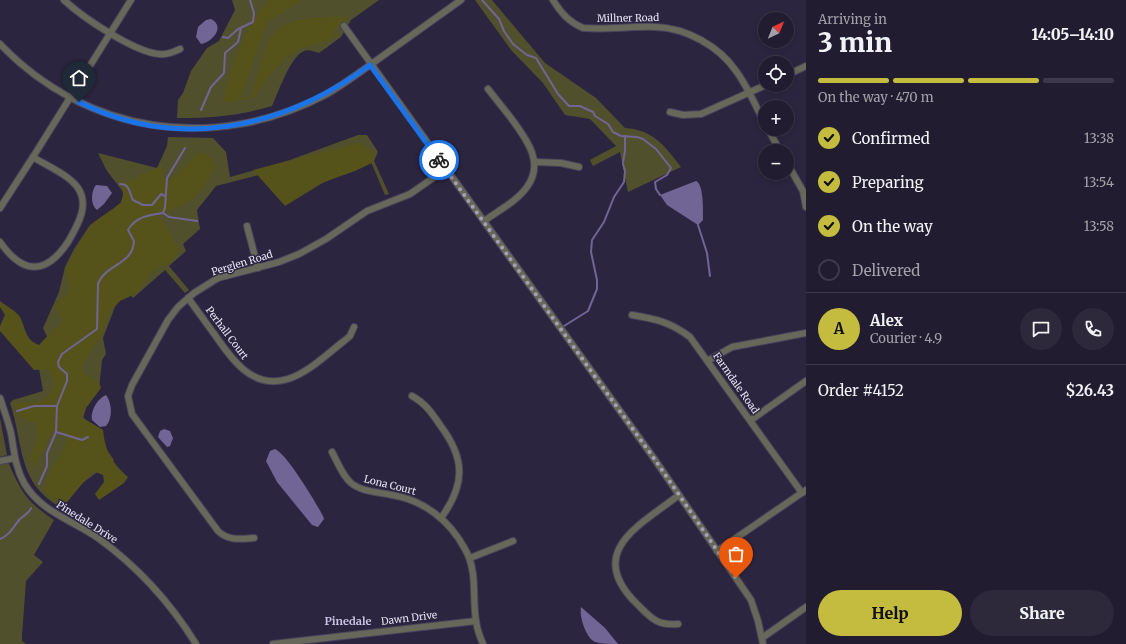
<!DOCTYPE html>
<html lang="en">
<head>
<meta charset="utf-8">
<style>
  :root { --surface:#211c2f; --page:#2d293b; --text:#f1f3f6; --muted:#a2a1aa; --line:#3e3a4b; --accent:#c4bc3e }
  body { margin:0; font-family:Merriweather,serif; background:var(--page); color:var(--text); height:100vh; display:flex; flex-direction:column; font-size:15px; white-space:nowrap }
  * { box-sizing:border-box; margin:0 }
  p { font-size:13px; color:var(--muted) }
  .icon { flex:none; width:22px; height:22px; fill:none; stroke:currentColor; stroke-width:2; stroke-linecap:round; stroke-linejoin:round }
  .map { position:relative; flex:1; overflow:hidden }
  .sheet { display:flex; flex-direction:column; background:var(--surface); width:320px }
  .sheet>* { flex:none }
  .needle { width:26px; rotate:43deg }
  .buttons { position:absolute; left:758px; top:12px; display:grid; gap:8px }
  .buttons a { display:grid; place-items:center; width:36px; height:36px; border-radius:50%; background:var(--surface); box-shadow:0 2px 6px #0003,0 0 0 1px var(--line); font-size:20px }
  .pin { position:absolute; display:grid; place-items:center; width:34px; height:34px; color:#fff; margin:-41px -17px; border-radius:50% 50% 50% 0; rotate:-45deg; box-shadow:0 0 4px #0007 }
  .pin .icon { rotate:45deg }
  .courier { position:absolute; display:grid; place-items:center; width:40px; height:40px; margin:-20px; border:3px solid #1a73e8; border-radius:50%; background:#fff; color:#222; box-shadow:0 1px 5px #0007 }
  .head em { font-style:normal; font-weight:800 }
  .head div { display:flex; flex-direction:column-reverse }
  .head { display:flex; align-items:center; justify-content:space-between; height:68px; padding:0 12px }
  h1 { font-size:26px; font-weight:800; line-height:30px }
  .bar { display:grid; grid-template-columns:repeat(4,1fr); gap:6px 4px; align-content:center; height:48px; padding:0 12px }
  .bar i { height:5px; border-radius:3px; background:var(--line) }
  .bar .selected { background:var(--accent) }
  .bar p { grid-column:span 4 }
  .line { display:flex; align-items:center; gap:10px; padding:0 12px; border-top:1px solid var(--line) }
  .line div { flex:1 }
  .round { display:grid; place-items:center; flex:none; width:42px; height:42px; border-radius:21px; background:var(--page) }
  ol { padding:0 12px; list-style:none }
  li { display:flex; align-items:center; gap:12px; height:44px }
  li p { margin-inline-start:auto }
  li .icon { padding:4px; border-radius:50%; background:var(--accent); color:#111; stroke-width:4 }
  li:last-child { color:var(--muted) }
  li i { width:22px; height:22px; border:2px solid var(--line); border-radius:50% }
  .button { display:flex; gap:8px; margin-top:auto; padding:8px 12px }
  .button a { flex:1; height:46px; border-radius:24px; background:var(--accent); color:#111; font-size:16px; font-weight:800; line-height:46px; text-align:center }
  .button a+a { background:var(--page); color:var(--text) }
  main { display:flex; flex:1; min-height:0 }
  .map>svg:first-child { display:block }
</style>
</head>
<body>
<main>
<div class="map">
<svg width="806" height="644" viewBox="0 0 806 644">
  <rect width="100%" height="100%" fill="#2c253f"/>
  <g fill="#51502d">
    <path d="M232 0H379L351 20 341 37 319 53C313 51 309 49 304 51 290 57 278 93 272 106 237 116 214 118 177 118L178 100 183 93 191 71 207 48 219 41 235 10Z"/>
    <path d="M475 0H492L545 63 596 98 625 128C653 130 664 145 681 167L628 192 620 152 593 166 590 160 616 146 590 119 565 115 543 83 511 50Z"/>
    <path d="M358 135H367L378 152 374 161 389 194 385 195 371 162 292 196 259 175 216 186 197 210 200 229 183 244 186 251 169 266 189 290 185 293 165 270 133 298 123 286 103 338 106 354 102 360 99 389 81 414 114 460 70 492 62 508C17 484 24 445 10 403L13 400 43 391 38 363 51 345 43 328 59 292 65 267 74 249 90 225 110 213 121 202 124 193 107 171 98 153 157 168 167 146 168 137 213 138 226 152 230 177 290 160Z"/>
    <polygon points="0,418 7,455 0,457"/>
    <path d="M8 462C22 493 26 501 54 520L34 555 43 562 26 581 22 635V641L26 644H0V464Z"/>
  </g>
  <g fill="#56531a">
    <path d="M269 0H303L268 21 240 98 251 96 268 41C281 15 322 17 347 17L335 30 334 36C322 46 311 43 299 49 279 60 266 79 254 97L225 103 223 100C231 67 245 25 269 0Z"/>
    <polygon points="359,143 372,151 374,162 355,171 324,182 285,206 253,170"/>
    <path d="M202 152 213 159 215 167C202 191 190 208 160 212L156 216 163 221 179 250 171 262 152 272 139 290 133 295 120 301 109 313 100 340 95 344 82 365 83 373 99 382 101 388 86 408 83 418 103 430C105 451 112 463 128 477L124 483 99 500 95 494 104 482 103 475 93 471 67 502 55 501 45 492C43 474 65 457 67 437L60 430 51 433 35 467 29 459C35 447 40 436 36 423 25 420 13 416 15 403L43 401C57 388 57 386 48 369L34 370 0 331V326L5 315 0 307V301C6 306 16 311 20 317 26 329 25 340 39 345L54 329 60 326 63 319 54 307 70 290 65 270 87 230 94 222 121 203 123 195 122 184 161 166 163 169 162 176 165 180 169 181 196 155Z"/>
  </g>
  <g fill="#716596">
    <path d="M211 19C226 27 212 42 201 44L196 37 198 27 206 20Z"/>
    <path d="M696 181C704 184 703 212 703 220L698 225 667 205 660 195Z"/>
    <path d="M96 185 107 186 112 193 104 204 97 210C90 205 91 191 96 185Z"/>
    <path d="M106 395C112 403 113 418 106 426L100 427 92 420C90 411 98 398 106 395Z"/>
    <polygon points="164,429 170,431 173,438 170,446 167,447 158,437 160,431"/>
    <path d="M275 449C287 454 316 503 323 516L324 519 318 527 312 525 277 482 266 461 270 451Z"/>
    <path d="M581 607 605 628 618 644C611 644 602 644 595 642 586 638 579 617 581 607Z"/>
  </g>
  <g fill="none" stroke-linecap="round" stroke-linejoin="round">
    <g stroke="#716596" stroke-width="2">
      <polyline points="482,0 499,19 504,31 513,44 527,55 536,58 558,94 569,106 580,106 593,112 595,116 608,124 613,132 621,136 637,137 643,139 656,149 671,168 667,175 655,182 656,189 660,195"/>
      <polyline points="223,37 228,38 238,29 253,22 254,13 250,0"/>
      <polyline points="201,110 211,87 224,73 225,53 238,42 241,28"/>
      <polyline points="623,162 625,151 625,136"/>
      <path d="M120 184C130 184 129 192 133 200L143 205H152L161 194 165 196"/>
      <polyline points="163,213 165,208 167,178 185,148"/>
      <polyline points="698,225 707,253 710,276"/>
      <polyline points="564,326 588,311 597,289 597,280 591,252 592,240 604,222 614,197 624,182 625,171 623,164"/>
      <polyline points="17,411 34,406 57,406"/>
      <polyline points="56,432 82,440 88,437"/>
      <path d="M39 484 47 466V453L56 432 57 406 67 381V374L59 367 58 362 62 354 97 329 98 284C105 264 133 265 134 241L128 230C135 217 149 215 163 213L169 217 197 221"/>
      <path d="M0 539C10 535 13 527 20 519 24 515 29 514 31 508"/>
    </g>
    <defs>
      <g id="street">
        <path d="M64 0C82 17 134 52 159 54 167 55 174 52 180 49"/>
        <path d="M553 0C561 13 569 22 583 28 607 30 631 26 656 27 686 28 719 46 736 71 748 87 756 107 765 124"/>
        <polyline points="344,26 653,457 751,600 758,621 763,644"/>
        <path d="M0 44C86 134 214 153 325 95 343 85 360 72 377 60 405 40 433 20 461 0"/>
        <polyline points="787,75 806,66"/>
        <polyline points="670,112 683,115 701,114 766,85"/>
        <polyline points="768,129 780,151"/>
        <polyline points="33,157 131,0"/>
        <polyline points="535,162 561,163 579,167"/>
        <polyline points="787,163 803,191 806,207"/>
        <path d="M0 208 33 157C47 166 68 174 78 188 90 206 77 226 68 242 46 275 23 275 0 242"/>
        <path d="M484 221C498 211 517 201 527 187 545 162 526 139 511 118 503 108 496 99 488 89"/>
        <polyline points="247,226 258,268"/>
        <path d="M188 298C197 310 206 323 215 335 232 360 253 390 288 379 308 373 327 354 344 341L350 336 354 327"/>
        <path d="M632 315C656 319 670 322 690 337L802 493"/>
        <polyline points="709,360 732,347 806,333"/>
        <path d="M412 396C425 403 432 413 440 425 465 458 466 484 441 518"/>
        <path d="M0 398C4 410 8 421 11 433 14 450 15 467 24 483 41 512 72 520 98 538 138 567 170 602 196 644"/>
        <polyline points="751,420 806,381"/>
        <path d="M332 452C338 463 342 475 351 483 362 492 378 492 392 495 424 500 450 521 465 549 478 572 472 596 476 621 477 629 480 637 483 644"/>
        <polyline points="0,461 15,458"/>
        <path d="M254 538C241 539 228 541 218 531L132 414 128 396 132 385 168 320 178 307 194 293 218 278 279 262 299 254 326 239 367 211 410 194 446 169"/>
        <polyline points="717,551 806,490"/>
        <polyline points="470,558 513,541"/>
        <path d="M678 624C657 626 651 618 637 604 584 552 640 525 679 495"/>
        <polyline points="762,638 806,607"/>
        <polyline points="273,644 476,621"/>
      </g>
    </defs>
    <use href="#street" stroke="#4a435c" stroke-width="8"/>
    <use href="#street" stroke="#68685a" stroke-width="6"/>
  </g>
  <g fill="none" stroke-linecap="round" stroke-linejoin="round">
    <polyline stroke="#a5a0b4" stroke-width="4" stroke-dasharray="0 7.2" points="439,160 653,457 736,578"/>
    <path stroke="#1a73e8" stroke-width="5" d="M79 102C179 152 284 128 370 65L439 160"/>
  </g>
  <g text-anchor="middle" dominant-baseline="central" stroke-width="3" stroke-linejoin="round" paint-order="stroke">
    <g font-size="10" fill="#e6e2f3" stroke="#2c253f">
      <text transform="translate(628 18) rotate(-1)">Millner Road</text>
      <text transform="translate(242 263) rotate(-17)">Perglen Road</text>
      <text transform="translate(227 333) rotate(53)">Perhall Court</text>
      <text transform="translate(736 383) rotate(55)">Farmdale Road</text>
      <text transform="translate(390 485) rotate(14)">Lona Court</text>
      <text transform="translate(87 522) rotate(32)">Pinedale Drive</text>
      <text transform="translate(409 618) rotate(-7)">Dawn Drive</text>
    </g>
    <g font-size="11" font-weight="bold" fill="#c9c2e3" stroke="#2c253f">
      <text x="348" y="621">Pinedale</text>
    </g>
  </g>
</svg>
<div class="buttons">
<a><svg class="needle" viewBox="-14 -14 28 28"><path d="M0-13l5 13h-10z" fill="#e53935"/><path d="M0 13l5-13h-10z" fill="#a2a1aa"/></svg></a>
<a><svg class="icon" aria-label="locate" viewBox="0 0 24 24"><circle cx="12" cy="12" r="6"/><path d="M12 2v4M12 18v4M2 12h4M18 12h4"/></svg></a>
<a>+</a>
<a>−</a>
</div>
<div class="pin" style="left:736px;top:578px;background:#ea580c"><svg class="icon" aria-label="bag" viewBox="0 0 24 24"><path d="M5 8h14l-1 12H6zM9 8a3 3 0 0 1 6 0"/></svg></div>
<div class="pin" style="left:79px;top:102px;background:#1f2937"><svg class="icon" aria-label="home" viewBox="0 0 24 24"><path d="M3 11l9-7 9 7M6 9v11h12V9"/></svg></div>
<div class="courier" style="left:439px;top:160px"><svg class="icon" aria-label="bike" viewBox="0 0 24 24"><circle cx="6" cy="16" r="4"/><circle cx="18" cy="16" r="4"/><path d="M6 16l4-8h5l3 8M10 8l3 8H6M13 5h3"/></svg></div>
</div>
<section class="sheet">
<div class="head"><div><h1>3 min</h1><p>Arriving in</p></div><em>14:05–14:10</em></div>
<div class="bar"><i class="selected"></i><i class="selected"></i><i class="selected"></i><i></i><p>On the way · 470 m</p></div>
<ol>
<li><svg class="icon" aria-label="check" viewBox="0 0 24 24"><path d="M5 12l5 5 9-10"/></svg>Confirmed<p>13:38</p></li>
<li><svg class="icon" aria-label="check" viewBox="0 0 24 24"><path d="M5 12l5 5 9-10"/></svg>Preparing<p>13:54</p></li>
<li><svg class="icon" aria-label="check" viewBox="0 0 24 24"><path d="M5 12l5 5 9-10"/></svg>On the way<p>13:58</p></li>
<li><i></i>Delivered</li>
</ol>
<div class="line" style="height:72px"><b class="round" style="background:var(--accent);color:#111">A</b><div><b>Alex</b><p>Courier · 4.9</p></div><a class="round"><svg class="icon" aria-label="chat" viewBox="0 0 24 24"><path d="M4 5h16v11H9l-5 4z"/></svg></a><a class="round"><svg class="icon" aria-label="phone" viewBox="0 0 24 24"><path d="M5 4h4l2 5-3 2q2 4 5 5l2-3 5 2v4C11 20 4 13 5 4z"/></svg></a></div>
<div class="line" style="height:52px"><div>Order #4152</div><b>$26.43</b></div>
<div class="button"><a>Help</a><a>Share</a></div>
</section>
</main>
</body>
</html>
